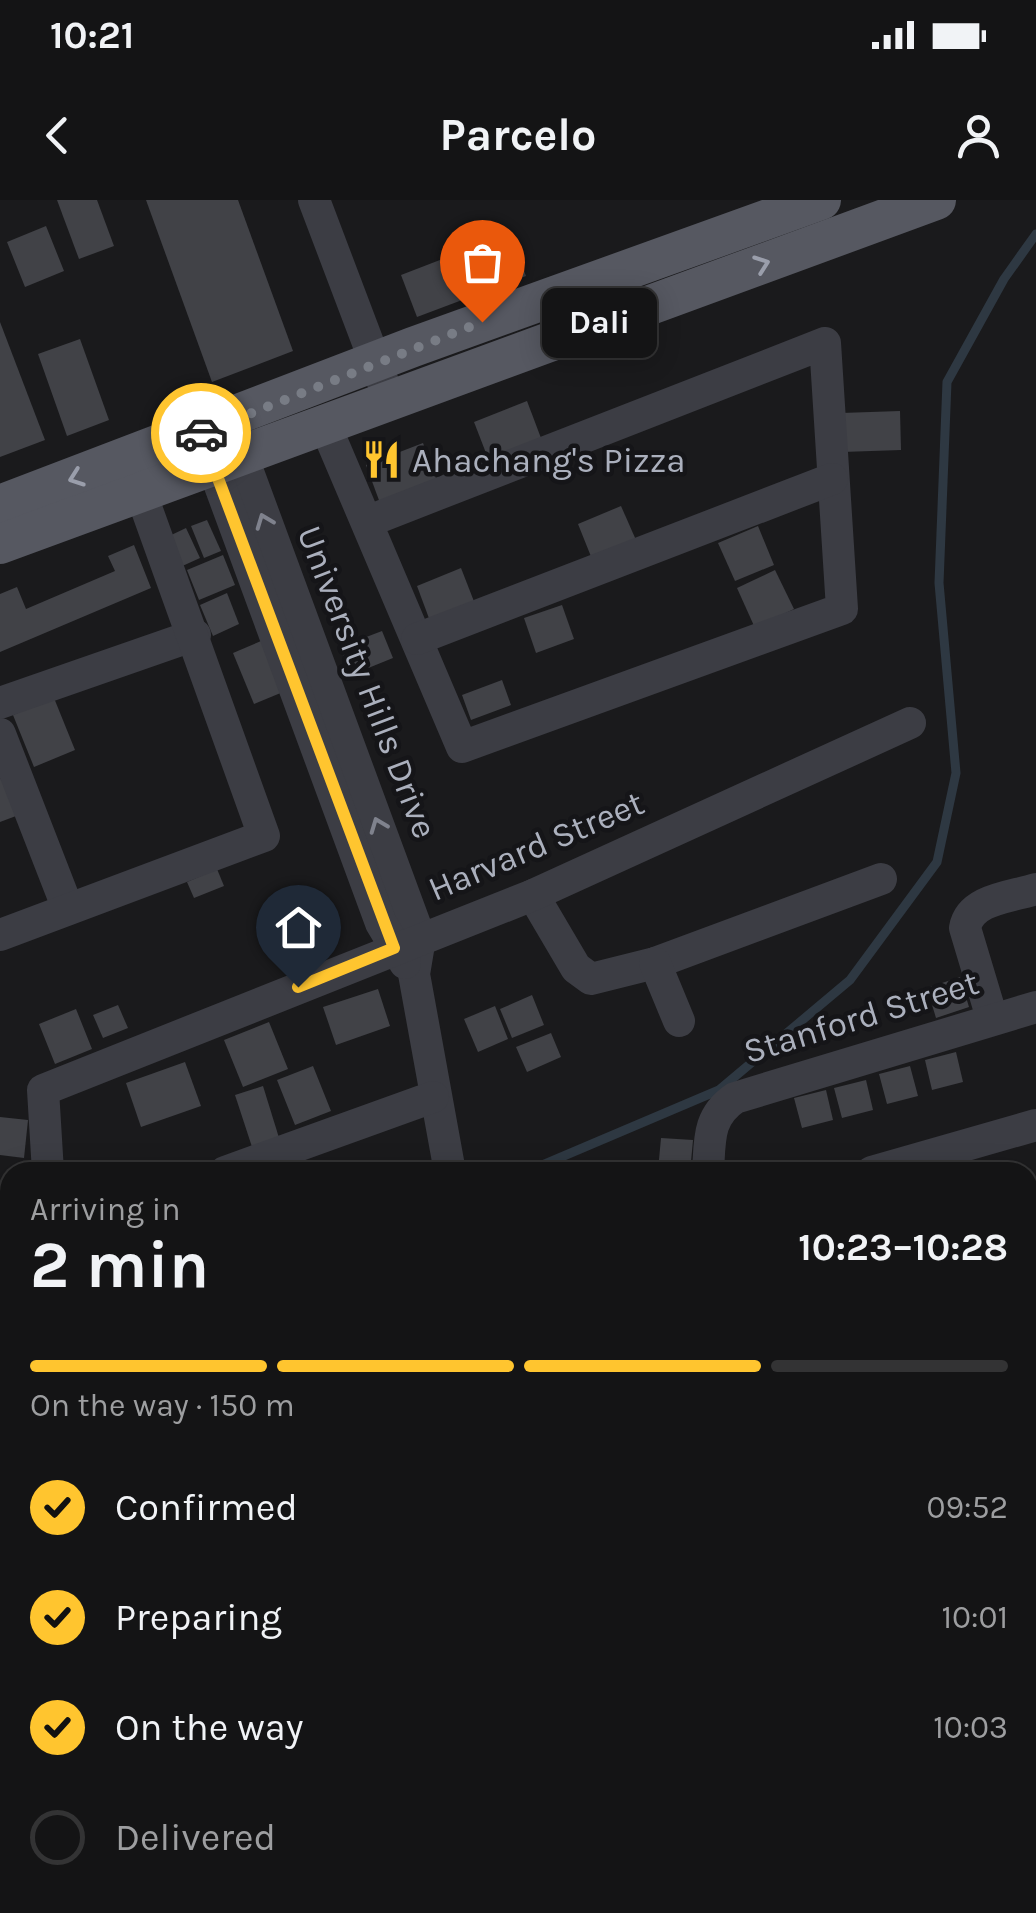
<!DOCTYPE html>
<html lang="en">
<head>
<meta charset="utf-8">
<style>
  :root { --surface:#141415; --page:#212122; --text:#f1f3f6; --muted:#9d9ea0; --line:#333334; --accent:#ffc52f }
  body { margin:0; font-family:Karla,sans-serif; background:var(--page); color:var(--text); height:100vh; display:flex; flex-direction:column; font-size:38px; white-space:nowrap }
  * { box-sizing:border-box; margin:0 }
  p { font-size:32px; color:var(--muted) }
  .icon { flex:none; width:55px; height:55px; fill:none; stroke:currentColor; stroke-width:2; stroke-linecap:round; stroke-linejoin:round }
  .map { position:relative; flex:1; overflow:hidden }
  .sheet { position:absolute; left:0px; top:962px; width:1038px; height:752px; display:flex; flex-direction:column; background:var(--surface); border-radius:30px 30px 0 0; box-shadow:0 5px 25px #0003,0 0 0 2px var(--line) }
  .sheet>* { flex:none }
  .pin { position:absolute; display:grid; place-items:center; width:85px; height:85px; color:#fff; margin:-102px -42px; border-radius:50% 50% 50% 0; rotate:-45deg; box-shadow:0 0 10px #0007 }
  .pin .icon { rotate:45deg }
  .courier { position:absolute; display:grid; place-items:center; width:100px; height:100px; margin:-50px; border:8px solid #ffc52f; border-radius:50%; background:#fff; color:#222; box-shadow:0 2px 12px #0007 }
  .bubble { position:absolute; height:70px; border-radius:15px; background:var(--surface); box-shadow:0 5px 25px #0003,0 0 0 2px var(--line); font-size:32px; font-weight:700; line-height:70px; text-align:center }
  .headline em { font-style:normal; font-weight:700 }
  .headline div { display:flex; flex-direction:column-reverse }
  .headline { display:flex; align-items:center; justify-content:space-between; height:170px; padding:0 30px }
  h1 { font-size:65px; font-weight:700; line-height:75px }
  .bar { display:grid; grid-template-columns:repeat(4,1fr); gap:15px 10px; align-content:center; height:120px; padding:0 30px }
  .bar i { height:12px; border-radius:8px; background:var(--line) }
  .bar .current { background:var(--accent) }
  .bar p { grid-column:span 4 }
  ol { padding:0 30px; list-style:none }
  li { display:flex; align-items:center; gap:30px; height:110px }
  li p { margin-inline-start:auto }
  li .icon { padding:10px; border-radius:50%; background:var(--accent); color:#111; stroke-width:4 }
  li:last-child { color:var(--muted) }
  li i { width:55px; height:55px; border:5px solid var(--line); border-radius:50% }
  .status { display:flex; justify-content:space-between; align-items:center; height:70px; padding:0 50px; background:var(--surface); direction:ltr }
  .status svg { height:28px; fill:currentColor }
  header { display:flex; justify-content:space-between; align-items:center; height:130px; padding:0 30px; background:var(--surface); font-size:45px; font-weight:700 }
  .map>svg:first-child { display:block }
</style>
</head>
<body>
<div class="status"><b>10:21</b><svg viewBox="0 0 49 12"><path d="M0 12V9h3v3zM5 12V6h3v6zM10 12V3h3v9zM15 12V0h3v12zM26 1h20v11H26zM47 4h2v5h-2z"/></svg></div>
<header><svg class="icon" aria-label="back" viewBox="0 0 24 24"><path d="M15 5l-7 7 7 7"/></svg>Parcelo<svg class="icon" aria-label="person" viewBox="0 0 24 24"><circle cx="12" cy="8" r="4"/><path d="M4 21q1-7 8-7t8 7"/></svg></header>
<div class="map">
<svg width="1036" height="1713" viewBox="0 0 1036 1713">
  <rect width="100%" height="100%" fill="#1a1a1c"/>
  <g fill="none" stroke-linecap="round" stroke-linejoin="round">
    <g stroke="#2e3842" stroke-width="9">
      <polyline points="526,972 719,890 850,780 937,662 956,573 939,383 947,182 1004,79 1036,34"/>
      <polyline points="0,1144 10,1142"/>
    </g>
  </g>
  <g fill="#414247">
    <polygon points="57,0 97,0 114,46 79,59"/>
    <polygon points="146,0 238,0 293,151 212,182"/>
    <polygon points="46,26 64,71 25,87 7,42"/>
    <polygon points="510,33 526,76 417,117 401,75"/>
    <polygon points="0,122 45,240 0,257"/>
    <polygon points="80,139 109,220 67,236 38,154"/>
    <polygon points="527,201 544,246 491,266 474,222"/>
    <polygon points="900,211 901,250 842,252 841,213"/>
    <polygon points="423,243 437,281 380,303 366,265"/>
    <polygon points="621,306 636,340 592,359 578,324"/>
    <polygon points="207,320 221,351 204,358 191,326"/>
    <polygon points="758,326 774,365 735,381 718,343"/>
    <polygon points="186,328 200,358 178,368 165,338"/>
    <polygon points="134,345 151,388 0,452 0,394 17,387 26,409 115,371 108,356"/>
    <polygon points="223,355 235,385 199,400 187,370"/>
    <polygon points="461,368 475,404 430,421 417,386"/>
    <polygon points="775,370 794,409 755,428 737,388"/>
    <polygon points="227,393 239,424 213,436 200,405"/>
    <polygon points="562,405 574,439 536,453 524,418"/>
    <polygon points="382,431 393,458 351,475 340,447"/>
    <polygon points="261,441 283,492 254,504 233,453"/>
    <polygon points="502,480 511,505 471,520 462,495"/>
    <polygon points="54,498 75,550 34,567 13,515"/>
    <polygon points="0,578 24,613 0,622"/>
    <polygon points="217,669 224,686 194,698 187,682"/>
    <polygon points="960,777 969,807 936,818 927,788"/>
    <polygon points="378,789 390,826 336,845 323,807"/>
    <polygon points="532,795 544,825 512,838 500,809"/>
    <polygon points="118,805 128,828 103,838 93,815"/>
    <polygon points="495,806 508,839 478,852 464,819"/>
    <polygon points="76,809 92,849 55,864 39,824"/>
    <polygon points="269,822 288,869 243,887 224,840"/>
    <polygon points="551,833 561,857 527,872 516,847"/>
    <polygon points="956,852 963,882 932,890 925,860"/>
    <polygon points="185,862 201,906 141,927 126,883"/>
    <polygon points="313,866 331,911 295,925 277,880"/>
    <polygon points="910,866 918,896 887,904 879,874"/>
    <polygon points="866,880 873,910 842,918 834,888"/>
    <polygon points="263,886 280,941 253,950 235,895"/>
    <polygon points="826,890 833,920 802,928 794,898"/>
    <polygon points="0,917 28,920 24,958 0,955"/>
    <polygon points="661,938 693,940 690,972 658,970"/>
    <polygon points="10,1259 10,1324 3,1325 0,1260"/>
    <polygon points="300,1705 334,1705 336,1713 291,1713 290,1709"/>
    <polygon points="467,1705 513,1705 516,1713 470,1713"/>
    <polygon points="751,1705 806,1705 809,1713 754,1713"/>
  </g>
  <g fill="none" stroke-linecap="round" stroke-linejoin="round">
    <g stroke="#3c3d44" stroke-width="32">
      <polyline points="314,0 384,185"/>
      <polyline points="325,225 462,547 842,409 825,143 369,321"/>
      <polyline points="234,234 420,738 414,774 450,972"/>
      <polyline points="205,245 381,723 405,763"/>
      <polyline points="417,439 832,279"/>
      <polyline points="0,503 195,435"/>
      <polyline points="0,534 68,709"/>
      <polyline points="533,695 576,768 591,779 655,763 881,679"/>
      <polyline points="0,735 264,636 133,271"/>
      <polyline points="655,763 679,821"/>
      <path d="M992 818 965 728C970 699 1011 697 1036 689"/>
      <polyline points="48,972 43,890 533,695 910,523"/>
      <polyline points="225,972 433,897"/>
      <path d="M708 972C710 941 707 917 735 898L1036 807"/>
      <polyline points="872,972 1036,925"/>
      <polyline points="1028,1046 1036,1043"/>
      <polyline points="1028,1357 1036,1386"/>
      <polyline points="89,1705 89,1713"/>
      <polyline points="845,1705 847,1713"/>
      <polyline points="244,1713 266,1705"/>
      <polyline points="572,1713 593,1705"/>
    </g>
    <g stroke="#565861" stroke-width="40">
      <polyline points="0,305 413,147 821,0"/>
      <polyline points="0,344 936,0"/>
    </g>
  </g>
  <defs><path id="oneway-chevron" d="M-2-3.5L2.5 0L-2 3.5" fill="none" stroke-width="1.6" stroke-linecap="round" stroke-linejoin="round" transform="scale(2.5)"/></defs>
  <g stroke="#9a9eab">
    <use href="#oneway-chevron" transform="translate(762 64) rotate(-20)"/>
    <use href="#oneway-chevron" transform="translate(76 278) rotate(160)"/>
  </g>
  <g stroke="#7f828d">
    <use href="#oneway-chevron" transform="translate(264 321) rotate(-111)"/>
    <use href="#oneway-chevron" transform="translate(378 625) rotate(-111)"/>
  </g>
  <g fill="none" stroke-linecap="round" stroke-linejoin="round">
    <polyline stroke="#787c85" stroke-width="10" stroke-dasharray="0 18" points="201,233 482,122"/>
    <polyline stroke="#ffc52f" stroke-width="12" points="201,233 394,748 298,787"/>
  </g>
  <defs>
    <symbol id="restaurant-bare" viewBox="-9 -9 18 18"><path d="M-5-6h1v4h1v-4h1v4h1v-4h1v5L-1.5 .5V6h-2V.5L-5-1ZM5-6V6H3V1.5H1.5Q1.5-4 5-6Z" fill="#ffc52f" stroke="#151518" stroke-width="2.5" paint-order="stroke"/></symbol>
  </defs>
  <g fill-rule="evenodd">
    <use href="#restaurant-bare" x="354" y="232" width="55" height="55"/>
  </g>
  <g text-anchor="middle" dominant-baseline="central" stroke-width="9" stroke-linejoin="round" paint-order="stroke">
    <g font-size="35" fill="#abb0bd" stroke="#151518" text-anchor="start">
      <text x="412" y="260">Ahachang's Pizza</text>
    </g>
    <g font-size="35" fill="#abb0bd" stroke="#151518">
      <text transform="translate(367 482) rotate(69)">University Hills Drive</text>
      <text transform="translate(536 646) rotate(-23)">Harvard Street</text>
      <text transform="translate(861 817) rotate(-17)">Stanford Street</text>
    </g>
  </g>
</svg>
<div class="pin" style="left:482px;top:122px;background:#ea580c"><svg class="icon" aria-label="bag" viewBox="0 0 24 24"><path d="M5 8h14l-1 12H6zM9 8a3 3 0 0 1 6 0"/></svg></div>
<div class="pin" style="left:298px;top:787px;background:#1f2937"><svg class="icon" aria-label="home" viewBox="0 0 24 24"><path d="M3 11l9-7 9 7M6 9v11h12V9"/></svg></div>
<div class="courier" style="left:201px;top:233px"><svg class="icon" aria-label="car" viewBox="0 0 24 24"><path d="M5 17H2v-5l4-1 3-4h7l3 4 3 1v5h-3M9 17h6M6 11h13"/><circle cx="7" cy="17" r="2"/><circle cx="17" cy="17" r="2"/></svg></div>
<div class="bubble" style="left:542px;top:88px;width:115px">Dali</div>
<section class="sheet">
<div class="headline"><div><h1>2 min</h1><p>Arriving in</p></div><em>10:23–10:28</em></div>
<div class="bar"><i class="current"></i><i class="current"></i><i class="current"></i><i></i><p>On the way · 150 m</p></div>
<ol>
<li><svg class="icon" aria-label="check" viewBox="0 0 24 24"><path d="M5 12l5 5 9-10"/></svg>Confirmed<p>09:52</p></li>
<li><svg class="icon" aria-label="check" viewBox="0 0 24 24"><path d="M5 12l5 5 9-10"/></svg>Preparing<p>10:01</p></li>
<li><svg class="icon" aria-label="check" viewBox="0 0 24 24"><path d="M5 12l5 5 9-10"/></svg>On the way<p>10:03</p></li>
<li><i></i>Delivered</li>
</ol>
</section>
</div>
</body>
</html>
